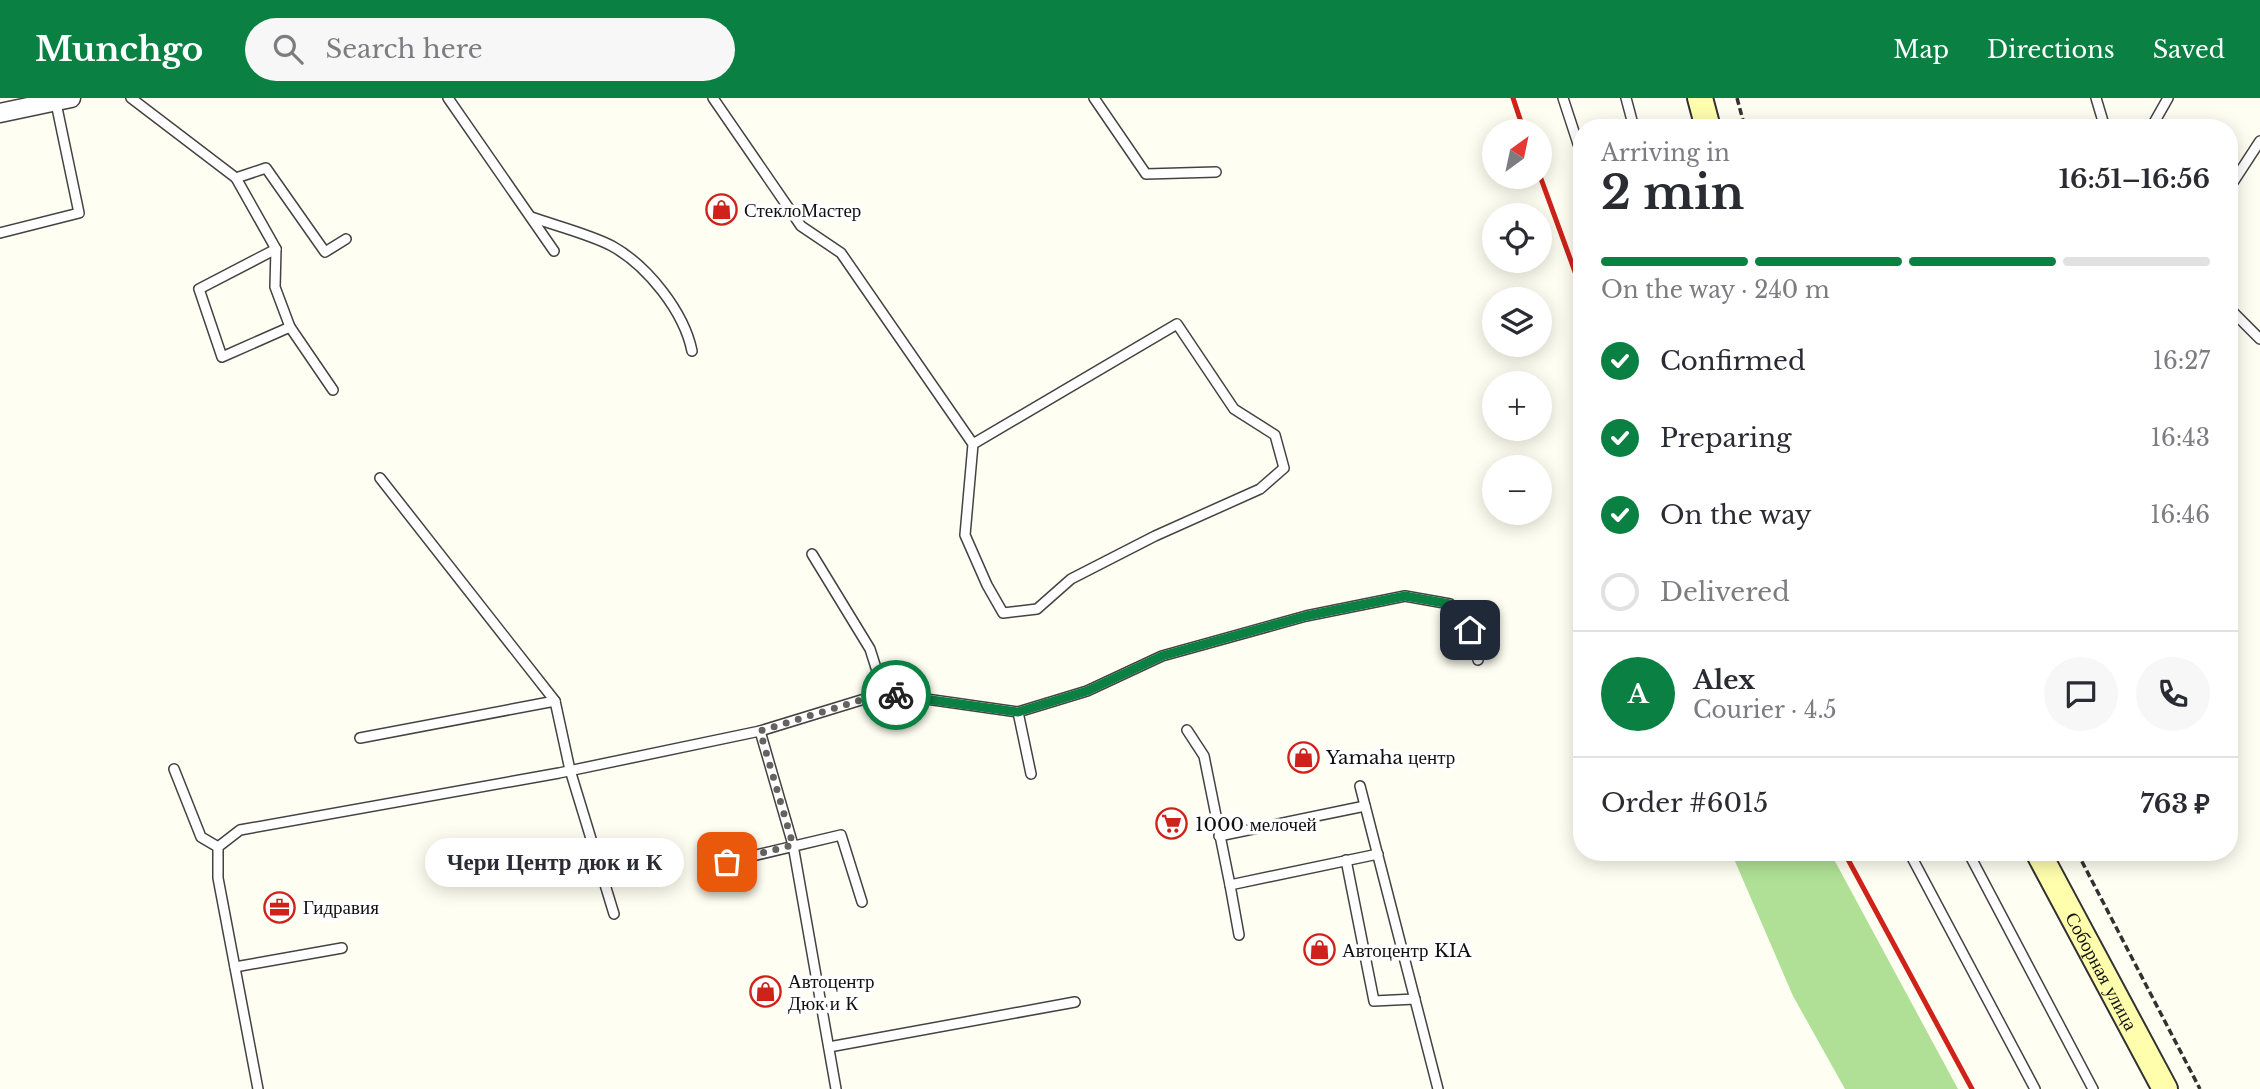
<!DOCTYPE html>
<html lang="en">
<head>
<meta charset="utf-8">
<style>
  :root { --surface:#fff; --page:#f7f7f7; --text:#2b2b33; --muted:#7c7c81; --line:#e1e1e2; --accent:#0b8043 }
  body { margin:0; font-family:"Libre Baskerville",serif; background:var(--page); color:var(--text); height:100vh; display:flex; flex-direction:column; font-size:26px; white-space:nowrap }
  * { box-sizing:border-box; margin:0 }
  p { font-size:23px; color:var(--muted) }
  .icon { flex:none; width:38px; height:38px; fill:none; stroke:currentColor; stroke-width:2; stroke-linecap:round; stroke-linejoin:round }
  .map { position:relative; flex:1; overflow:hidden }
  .side { position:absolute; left:1573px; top:21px; width:665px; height:742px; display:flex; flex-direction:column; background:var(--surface); border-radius:28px; box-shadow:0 4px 18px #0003 }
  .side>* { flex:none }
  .needle { width:46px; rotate:33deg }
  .fabs { position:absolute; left:1482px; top:21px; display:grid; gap:14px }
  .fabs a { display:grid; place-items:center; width:70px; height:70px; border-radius:50%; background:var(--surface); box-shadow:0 4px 18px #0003; font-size:35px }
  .pin { position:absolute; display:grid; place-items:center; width:60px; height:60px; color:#fff; margin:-30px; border-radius:14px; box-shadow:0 4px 10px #0006 }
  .courier { position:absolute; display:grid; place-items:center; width:70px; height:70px; margin:-35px; border:5px solid #0b8043; border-radius:50%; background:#fff; color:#222; box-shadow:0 2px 9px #0007 }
  .bubble { position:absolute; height:49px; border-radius:24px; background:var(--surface); box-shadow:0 4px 18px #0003; font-size:23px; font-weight:700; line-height:49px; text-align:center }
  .head em { font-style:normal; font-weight:700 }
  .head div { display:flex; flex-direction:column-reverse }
  .head { display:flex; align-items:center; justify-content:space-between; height:119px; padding:0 28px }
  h1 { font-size:46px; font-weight:700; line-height:52px }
  .bar { display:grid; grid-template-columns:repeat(4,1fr); gap:10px 7px; align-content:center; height:84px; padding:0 28px }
  .bar i { height:9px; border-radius:5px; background:var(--line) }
  .bar .selected { background:var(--accent) }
  .bar p { grid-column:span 4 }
  .line { display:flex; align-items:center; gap:18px; padding:0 28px; border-top:2px solid var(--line) }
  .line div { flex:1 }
  .round { display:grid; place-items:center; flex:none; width:74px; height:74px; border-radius:37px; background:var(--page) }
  ol { padding:0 28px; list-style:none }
  li { display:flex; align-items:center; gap:21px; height:77px }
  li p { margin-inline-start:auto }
  li .icon { padding:7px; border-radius:50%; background:var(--accent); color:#fff; stroke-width:4 }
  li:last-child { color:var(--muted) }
  li i { width:38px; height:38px; border:4px solid var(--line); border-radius:50% }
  header { display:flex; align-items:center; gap:42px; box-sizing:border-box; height:98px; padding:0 35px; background:var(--accent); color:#fff }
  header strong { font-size:33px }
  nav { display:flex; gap:38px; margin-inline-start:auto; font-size:24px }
  .search { width:490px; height:63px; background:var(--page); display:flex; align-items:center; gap:18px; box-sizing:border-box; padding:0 24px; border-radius:38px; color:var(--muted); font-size:26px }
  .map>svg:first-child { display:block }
</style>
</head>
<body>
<header>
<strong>Munchgo</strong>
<div class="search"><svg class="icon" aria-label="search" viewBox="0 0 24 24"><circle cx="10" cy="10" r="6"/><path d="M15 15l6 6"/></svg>Search here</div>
<nav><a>Map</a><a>Directions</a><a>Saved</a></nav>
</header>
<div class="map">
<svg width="2260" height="991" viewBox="0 0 2260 991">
  <rect width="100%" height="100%" fill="#fffef2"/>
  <polygon fill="#afe095" points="1731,754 1830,754 1958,991 1845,991 1793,898"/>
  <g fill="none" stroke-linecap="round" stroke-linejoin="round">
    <defs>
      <g id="lane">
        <polyline points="131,0 236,80 276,151 199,191 222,259 290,229 333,292"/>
        <polyline points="448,0 554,153"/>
        <polyline points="713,0 801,128 841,155 973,346 1177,226 1234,311 1275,337 1284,370 1260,391 1155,438 1071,481 1037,511 1003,515 987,487 965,437 973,346"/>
        <polyline points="1094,0 1146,76 1216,74"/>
        <polyline points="1563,0 1582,58"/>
        <polyline points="1626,0 1634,30"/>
        <polyline points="2096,0 2105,30"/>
        <polyline points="2151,30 2168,0"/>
        <polyline points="236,80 266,70 325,154 346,141"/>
        <polyline points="2230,89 2260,43"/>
        <path d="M531 119C554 127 592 137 612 148 648 168 684 214 692 253"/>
        <polyline points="0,135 79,115 56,5"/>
        <polyline points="276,151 275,189 290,229"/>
        <polyline points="2230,211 2260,241"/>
        <polyline points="380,380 555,603"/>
        <polyline points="812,456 870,551 884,595"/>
        <polyline points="1018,614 1031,676"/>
        <polyline points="1187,632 1204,658 1230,787"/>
        <polyline points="760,633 793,747 836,991"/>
        <polyline points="360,640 555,603 570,672 614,816"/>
        <polyline points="174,671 201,739 218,749"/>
        <polyline points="1360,688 1438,991"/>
        <polyline points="1219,738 1365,708"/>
        <polyline points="1909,754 2035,991"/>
        <polyline points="1968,754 2093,991"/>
        <polyline points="1346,762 1374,903 1415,901"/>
        <polyline points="727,764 841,737 862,804"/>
        <polyline points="1239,837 1230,787 1378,756"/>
        <polyline points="235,869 342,850"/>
        <polyline points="829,949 1075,904"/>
        <polyline points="258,991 218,780 218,749 240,732 559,675 760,633 884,595 1018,614 1087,593 1162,558 1306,518 1405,498 1450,506 1470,532 1478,562"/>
      </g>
      <polyline id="street" points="0,15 71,0"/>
      <g id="secondary">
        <polyline points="1700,0 1708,30"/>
        <path id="s1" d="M2038 754 2165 991"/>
      </g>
    </defs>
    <use href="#lane" stroke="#434343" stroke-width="12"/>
    <use href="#street" stroke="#434343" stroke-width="21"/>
    <use href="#secondary" stroke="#323232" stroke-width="28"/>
    <g stroke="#323232" stroke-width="3.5" stroke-dasharray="7 3.5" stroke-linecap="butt">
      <polyline points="1737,0 1745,30"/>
      <polyline points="2077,754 2200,991"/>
    </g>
    <use href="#lane" stroke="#fff" stroke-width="9"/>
    <use href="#street" stroke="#fff" stroke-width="18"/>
    <use href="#secondary" stroke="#fffead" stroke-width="24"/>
    <g stroke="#ce231a" stroke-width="5">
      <polyline points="1513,0 1524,33"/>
      <polyline points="1540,78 1582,193"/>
      <polyline points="1844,754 1972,991"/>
    </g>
  </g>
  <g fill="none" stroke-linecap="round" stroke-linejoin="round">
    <polyline stroke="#64635f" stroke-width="7" stroke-dasharray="0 12.6" points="727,764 793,747 760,633 884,595 896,597"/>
    <polyline stroke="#0b8043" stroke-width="9" points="896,597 1018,614 1087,593 1162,558 1306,518 1405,498 1450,506 1470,532"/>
  </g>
  <defs>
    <symbol id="shop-ring" viewBox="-11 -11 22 22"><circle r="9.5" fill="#fff" stroke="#ce231a" stroke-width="1.5"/><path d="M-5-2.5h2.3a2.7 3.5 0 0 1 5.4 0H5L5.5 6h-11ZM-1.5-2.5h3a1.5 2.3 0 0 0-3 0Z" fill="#ce231a"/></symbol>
    <symbol id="supermarket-ring" viewBox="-11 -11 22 22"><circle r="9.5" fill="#fff" stroke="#ce231a" stroke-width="1.5"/><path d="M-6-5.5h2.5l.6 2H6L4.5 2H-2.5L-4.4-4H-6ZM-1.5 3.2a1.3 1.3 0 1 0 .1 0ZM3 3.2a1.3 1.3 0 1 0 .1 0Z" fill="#ce231a"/></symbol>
    <symbol id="office-ring" viewBox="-11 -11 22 22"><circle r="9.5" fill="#fff" stroke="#ce231a" stroke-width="1.5"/><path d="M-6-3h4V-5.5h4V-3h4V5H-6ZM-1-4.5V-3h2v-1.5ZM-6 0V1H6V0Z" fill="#ce231a"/></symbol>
  </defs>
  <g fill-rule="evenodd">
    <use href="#shop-ring" x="704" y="94" width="35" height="35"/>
    <use href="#shop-ring" x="1286" y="642" width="35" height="35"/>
    <use href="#supermarket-ring" x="1154" y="708" width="35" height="35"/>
    <use href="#office-ring" x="262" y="792" width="35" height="35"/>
    <use href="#shop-ring" x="1302" y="834" width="35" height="35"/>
    <use href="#shop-ring" x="748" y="876" width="35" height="35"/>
  </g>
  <g text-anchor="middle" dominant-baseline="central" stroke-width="7" stroke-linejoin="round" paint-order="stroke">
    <g font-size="19" fill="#101010" stroke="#fff" text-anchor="start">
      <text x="744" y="112">СтеклоМастер</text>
      <text x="1326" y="659">Yamaha центр</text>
      <text x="1195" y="726">1000 мелочей</text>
      <text x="303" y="809">Гидравия</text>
      <text x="1342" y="852">Автоцентр KIA</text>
      <text x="788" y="883">Автоцентр<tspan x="788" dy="22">Дюк и К</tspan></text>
    </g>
    <g font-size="19" fill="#101010" stroke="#fff">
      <text stroke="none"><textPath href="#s1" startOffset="135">Соборная улица</textPath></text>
    </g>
  </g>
</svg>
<div class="fabs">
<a><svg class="needle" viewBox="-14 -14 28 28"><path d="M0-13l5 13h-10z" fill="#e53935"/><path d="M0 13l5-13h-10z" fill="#7c7c81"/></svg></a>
<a><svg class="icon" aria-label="locate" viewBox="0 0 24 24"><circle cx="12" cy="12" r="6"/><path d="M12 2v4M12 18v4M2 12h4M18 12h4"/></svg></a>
<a><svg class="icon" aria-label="layers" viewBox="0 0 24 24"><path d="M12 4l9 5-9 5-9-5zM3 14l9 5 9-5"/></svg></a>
<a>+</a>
<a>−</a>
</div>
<div class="pin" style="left:727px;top:764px;background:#ea580c"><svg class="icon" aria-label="bag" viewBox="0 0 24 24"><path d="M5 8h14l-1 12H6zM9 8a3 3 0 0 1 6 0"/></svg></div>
<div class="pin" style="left:1470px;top:532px;background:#1f2937"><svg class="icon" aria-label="home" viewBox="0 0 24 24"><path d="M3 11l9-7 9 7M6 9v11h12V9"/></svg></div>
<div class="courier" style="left:896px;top:597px"><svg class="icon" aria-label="bike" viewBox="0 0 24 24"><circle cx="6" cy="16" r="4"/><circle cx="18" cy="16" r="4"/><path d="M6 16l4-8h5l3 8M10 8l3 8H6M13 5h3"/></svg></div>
<div class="bubble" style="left:425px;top:740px;width:259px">Чери Центр дюк и К</div>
<section class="side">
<div class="head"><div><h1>2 min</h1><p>Arriving in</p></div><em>16:51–16:56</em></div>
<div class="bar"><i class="selected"></i><i class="selected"></i><i class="selected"></i><i></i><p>On the way · 240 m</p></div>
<ol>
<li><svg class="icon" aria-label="check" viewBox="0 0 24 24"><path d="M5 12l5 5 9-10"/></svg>Confirmed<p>16:27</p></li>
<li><svg class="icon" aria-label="check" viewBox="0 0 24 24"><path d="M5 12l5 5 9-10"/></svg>Preparing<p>16:43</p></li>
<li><svg class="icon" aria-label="check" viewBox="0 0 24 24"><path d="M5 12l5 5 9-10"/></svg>On the way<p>16:46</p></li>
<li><i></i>Delivered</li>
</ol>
<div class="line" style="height:126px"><b class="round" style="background:var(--accent);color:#fff">A</b><div><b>Alex</b><p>Courier · 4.5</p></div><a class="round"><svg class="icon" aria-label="chat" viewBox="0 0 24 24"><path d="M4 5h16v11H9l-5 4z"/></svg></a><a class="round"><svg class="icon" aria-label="phone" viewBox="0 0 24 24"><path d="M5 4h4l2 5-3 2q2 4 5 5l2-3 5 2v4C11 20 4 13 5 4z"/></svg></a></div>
<div class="line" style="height:91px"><div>Order #6015</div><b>763 ₽</b></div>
</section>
</div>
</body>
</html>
